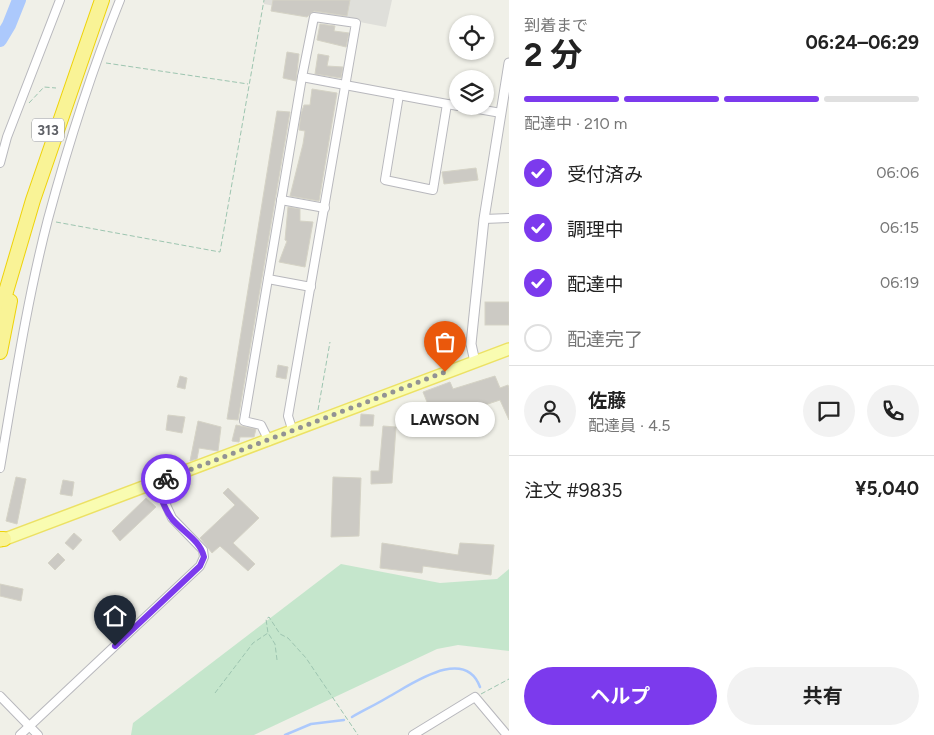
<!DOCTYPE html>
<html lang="ja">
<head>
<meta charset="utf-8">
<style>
  :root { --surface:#fff; --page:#f2f2f2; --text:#222; --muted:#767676; --line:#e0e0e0; --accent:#7c3aed }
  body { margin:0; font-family:Figtree,"Noto Sans JP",sans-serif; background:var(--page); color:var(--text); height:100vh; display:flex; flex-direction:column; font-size:19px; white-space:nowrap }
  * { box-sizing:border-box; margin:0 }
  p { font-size:16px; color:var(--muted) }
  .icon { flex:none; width:28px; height:28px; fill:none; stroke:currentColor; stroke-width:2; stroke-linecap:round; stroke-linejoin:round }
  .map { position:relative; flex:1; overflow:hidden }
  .side { display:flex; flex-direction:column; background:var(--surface); width:425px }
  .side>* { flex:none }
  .fabs { position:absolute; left:449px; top:15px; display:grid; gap:10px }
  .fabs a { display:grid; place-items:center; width:45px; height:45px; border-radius:50%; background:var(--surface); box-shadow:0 1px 4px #0004; font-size:25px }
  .pin { position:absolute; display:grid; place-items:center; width:42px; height:42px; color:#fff; margin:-51px -21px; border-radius:50% 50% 50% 0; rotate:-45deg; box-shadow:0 0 5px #0007 }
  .pin .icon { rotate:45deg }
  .courier { position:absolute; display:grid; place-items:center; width:50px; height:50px; margin:-25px; border:4px solid #7c3aed; border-radius:50%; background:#fff; color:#222; box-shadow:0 1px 6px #0007 }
  .bubble { position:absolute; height:35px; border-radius:18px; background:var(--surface); box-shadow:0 1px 4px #0004; font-size:16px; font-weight:700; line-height:35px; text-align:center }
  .head em { font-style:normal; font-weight:700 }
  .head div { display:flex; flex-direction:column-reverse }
  .head { display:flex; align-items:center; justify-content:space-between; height:85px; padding:0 15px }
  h1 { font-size:32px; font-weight:700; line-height:38px }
  .bar { display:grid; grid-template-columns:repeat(4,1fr); gap:8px 5px; align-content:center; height:60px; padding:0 15px }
  .bar i { height:6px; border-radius:4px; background:var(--line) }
  .bar .selected { background:var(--accent) }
  .bar p { grid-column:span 4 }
  .line { display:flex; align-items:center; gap:12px; padding:0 15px; border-top:1px solid var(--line) }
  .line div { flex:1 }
  .round { display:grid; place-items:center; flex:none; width:52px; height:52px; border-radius:26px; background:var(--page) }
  ol { padding:0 15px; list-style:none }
  li { display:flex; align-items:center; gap:15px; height:55px }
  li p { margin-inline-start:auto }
  li .icon { padding:5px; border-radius:50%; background:var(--accent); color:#fff; stroke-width:4 }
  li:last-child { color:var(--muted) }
  li i { width:28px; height:28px; border:2px solid var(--line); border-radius:50% }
  .primary-button { display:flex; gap:10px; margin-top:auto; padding:10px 15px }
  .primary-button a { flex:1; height:58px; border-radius:30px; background:var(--accent); color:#fff; font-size:20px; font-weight:700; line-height:58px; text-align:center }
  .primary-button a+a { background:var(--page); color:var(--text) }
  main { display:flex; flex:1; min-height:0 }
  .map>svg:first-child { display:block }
</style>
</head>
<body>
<main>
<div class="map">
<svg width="509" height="735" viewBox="0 0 509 735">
  <rect width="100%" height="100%" fill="#f0f0e8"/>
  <polygon fill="#dfdfda" points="264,0 392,0 386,27 264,4"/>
  <polygon fill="#c5e6cc" points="341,564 440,583 497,579 509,569 509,651 458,645 437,649 254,735 131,735 133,723"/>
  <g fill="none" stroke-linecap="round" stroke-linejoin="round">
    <g stroke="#acc9fc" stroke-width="2.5">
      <path d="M352 717C364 710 377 704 390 696 412 684 465 646 480 687"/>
      <polyline points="285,735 311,724 344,720"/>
    </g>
    <polyline stroke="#acc9fc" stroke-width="14" points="0,40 9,25 19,0"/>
  </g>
  <g fill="#cccac4" stroke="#d5d3c6">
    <polygon points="273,0 350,0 347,16 314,11 307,17 271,11"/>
    <polygon points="320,24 335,26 334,31 349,33 346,47 317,40"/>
    <polygon points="287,52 299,54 296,81 283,78"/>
    <polygon points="318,54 329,56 327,66 343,67 341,78 315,74"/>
    <polygon points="312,89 337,93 319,201 290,196 303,144 305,131 299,130 301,114 304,105 310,105"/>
    <polygon points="277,111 290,112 238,420 227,419"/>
    <polygon points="476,168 478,180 444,184 442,172"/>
    <polygon points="288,207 300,209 300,221 313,222 305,267 279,262 287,241 285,240"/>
    <rect x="485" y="302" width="24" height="23"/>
    <polygon points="278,365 288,367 286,379 276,377"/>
    <polygon points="180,376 187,378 185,389 177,387"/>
    <polygon points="495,376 500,388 508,385 509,388 509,420 500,400 470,410 470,408 448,416 446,412 433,417 423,392 450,382 453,389"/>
    <polygon points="361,414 374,415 373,426 360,426"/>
    <polygon points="168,415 185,417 182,433 166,430"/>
    <polygon points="198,421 221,427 218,451 199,448 197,459 190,461"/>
    <polygon points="236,425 256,429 254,437 240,437 239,442 232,441"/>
    <polygon points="383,426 396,427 392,483 371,484 371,471 379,471"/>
    <polygon points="16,477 26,479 17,524 6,521"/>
    <polygon points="333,477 361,478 359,536 331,537"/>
    <polygon points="63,480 74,482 72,496 60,494"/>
    <polygon points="228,488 259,518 233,543 255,564 248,571 220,546 212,553 200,538 235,505 223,493"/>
    <polygon points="146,498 156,507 120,541 112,531"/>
    <polygon points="74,533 82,540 73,550 65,543"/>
    <polygon points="382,543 458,555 460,543 494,545 491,575 423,566 422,573 380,568"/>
    <polygon points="58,553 65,560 55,570 48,563"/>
    <polygon points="0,584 23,589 21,601 0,596"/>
  </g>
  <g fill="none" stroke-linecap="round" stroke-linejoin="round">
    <defs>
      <g id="minor">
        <polyline points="302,77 458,106"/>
        <polyline points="399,95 385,180 433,190 447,104"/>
        <polyline points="461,106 501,113"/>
        <polyline points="0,163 7,137 60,0"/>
        <polyline points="281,200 325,208"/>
        <polyline points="484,219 509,218"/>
        <polyline points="268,279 311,287"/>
        <polyline points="269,441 261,425 244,421 302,77 314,17 356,23 288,416 293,432"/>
        <path d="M0 468C14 386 27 300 48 219 68 145 91 72 120 0"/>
        <polyline points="0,696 38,735"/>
        <polyline points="20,735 200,566 204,557 203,550 172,518 156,483"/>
        <polyline points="413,735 475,697 507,735"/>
      </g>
      <polyline id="tertiary" points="475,362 471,344 484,219 509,63"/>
      <polyline id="primary" points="0,541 509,349"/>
      <g id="motorway">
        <polyline points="0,312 33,200 102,0"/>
        <polyline points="0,352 10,301"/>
        <polyline points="0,539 4,539"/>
      </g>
    </defs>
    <use href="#minor" stroke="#b8b8bd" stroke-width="10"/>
    <use href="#tertiary" stroke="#b8b8bd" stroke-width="11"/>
    <use href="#primary" stroke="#ece164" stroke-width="14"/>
    <use href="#motorway" stroke="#eed309" stroke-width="16"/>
    <g stroke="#9dc5b0" stroke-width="1" stroke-dasharray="5 2.5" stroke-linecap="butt">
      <polyline points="106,63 248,84"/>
      <polyline points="29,103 44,87 56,88"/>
      <polyline points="56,222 220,252 264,0"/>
      <polyline points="318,410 330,342"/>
      <polyline points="277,660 275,644 268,633 266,619 269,617 280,634 288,638 306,658 358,735"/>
      <polyline points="215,693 253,643 268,633"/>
      <polyline points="481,694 509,679"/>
    </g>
    <use href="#minor" stroke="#fff" stroke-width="8"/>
    <use href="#tertiary" stroke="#fff" stroke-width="9"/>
    <use href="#primary" stroke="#f9fcb1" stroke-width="11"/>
    <use href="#motorway" stroke="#f9f396" stroke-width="14"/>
  </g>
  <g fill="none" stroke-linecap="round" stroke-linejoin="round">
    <polyline stroke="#929394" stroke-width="5" stroke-dasharray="0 9" points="166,479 445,372"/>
    <path stroke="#7c3aed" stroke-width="6" d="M115 646 200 566 204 557C200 540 183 532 172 519 164 509 160 495 156 483L166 479"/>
  </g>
  <g text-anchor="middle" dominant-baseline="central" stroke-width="5" stroke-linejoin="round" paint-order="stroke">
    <rect fill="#fff" stroke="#8f9095" stroke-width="1" x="32" y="118.5" width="32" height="23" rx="4"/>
    <g font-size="14" font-weight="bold" fill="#5f6167">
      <text x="48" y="130">313</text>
    </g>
  </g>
</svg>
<div class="fabs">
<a><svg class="icon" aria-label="locate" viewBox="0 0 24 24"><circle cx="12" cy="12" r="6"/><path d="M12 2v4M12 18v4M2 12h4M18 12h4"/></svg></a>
<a><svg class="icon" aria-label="layers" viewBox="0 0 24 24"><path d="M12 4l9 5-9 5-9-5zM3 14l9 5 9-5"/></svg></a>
</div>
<div class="pin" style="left:445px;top:372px;background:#ea580c"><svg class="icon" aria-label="bag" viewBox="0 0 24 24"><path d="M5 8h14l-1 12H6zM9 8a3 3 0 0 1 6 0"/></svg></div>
<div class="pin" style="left:115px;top:646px;background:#1f2937"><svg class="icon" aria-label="home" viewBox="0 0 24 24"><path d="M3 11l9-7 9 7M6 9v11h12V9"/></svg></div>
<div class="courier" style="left:166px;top:479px"><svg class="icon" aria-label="bike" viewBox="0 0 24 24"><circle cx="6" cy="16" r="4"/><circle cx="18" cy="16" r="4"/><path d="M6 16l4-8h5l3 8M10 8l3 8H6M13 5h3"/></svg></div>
<div class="bubble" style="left:395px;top:402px;width:100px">LAWSON</div>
</div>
<section class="side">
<div class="head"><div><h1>2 分</h1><p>到着まで</p></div><em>06:24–06:29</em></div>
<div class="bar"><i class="selected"></i><i class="selected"></i><i class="selected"></i><i></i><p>配達中 · 210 m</p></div>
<ol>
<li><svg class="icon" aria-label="check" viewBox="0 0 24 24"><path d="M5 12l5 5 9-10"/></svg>受付済み<p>06:06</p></li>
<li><svg class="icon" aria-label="check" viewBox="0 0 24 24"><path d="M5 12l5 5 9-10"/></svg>調理中<p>06:15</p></li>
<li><svg class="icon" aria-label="check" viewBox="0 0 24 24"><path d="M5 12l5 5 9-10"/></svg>配達中<p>06:19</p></li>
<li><i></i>配達完了</li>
</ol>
<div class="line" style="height:90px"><a class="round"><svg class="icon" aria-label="person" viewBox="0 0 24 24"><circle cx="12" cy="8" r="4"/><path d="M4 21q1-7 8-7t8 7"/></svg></a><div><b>佐藤</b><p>配達員 · 4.5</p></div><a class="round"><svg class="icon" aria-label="chat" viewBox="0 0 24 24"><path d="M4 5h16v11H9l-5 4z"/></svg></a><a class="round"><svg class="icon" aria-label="phone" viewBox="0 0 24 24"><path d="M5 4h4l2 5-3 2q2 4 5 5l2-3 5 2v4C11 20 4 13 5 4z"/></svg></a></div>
<div class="line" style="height:65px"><div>注文 #9835</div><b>¥5,040</b></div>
<div class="primary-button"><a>ヘルプ</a><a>共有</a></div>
</section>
</main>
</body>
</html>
